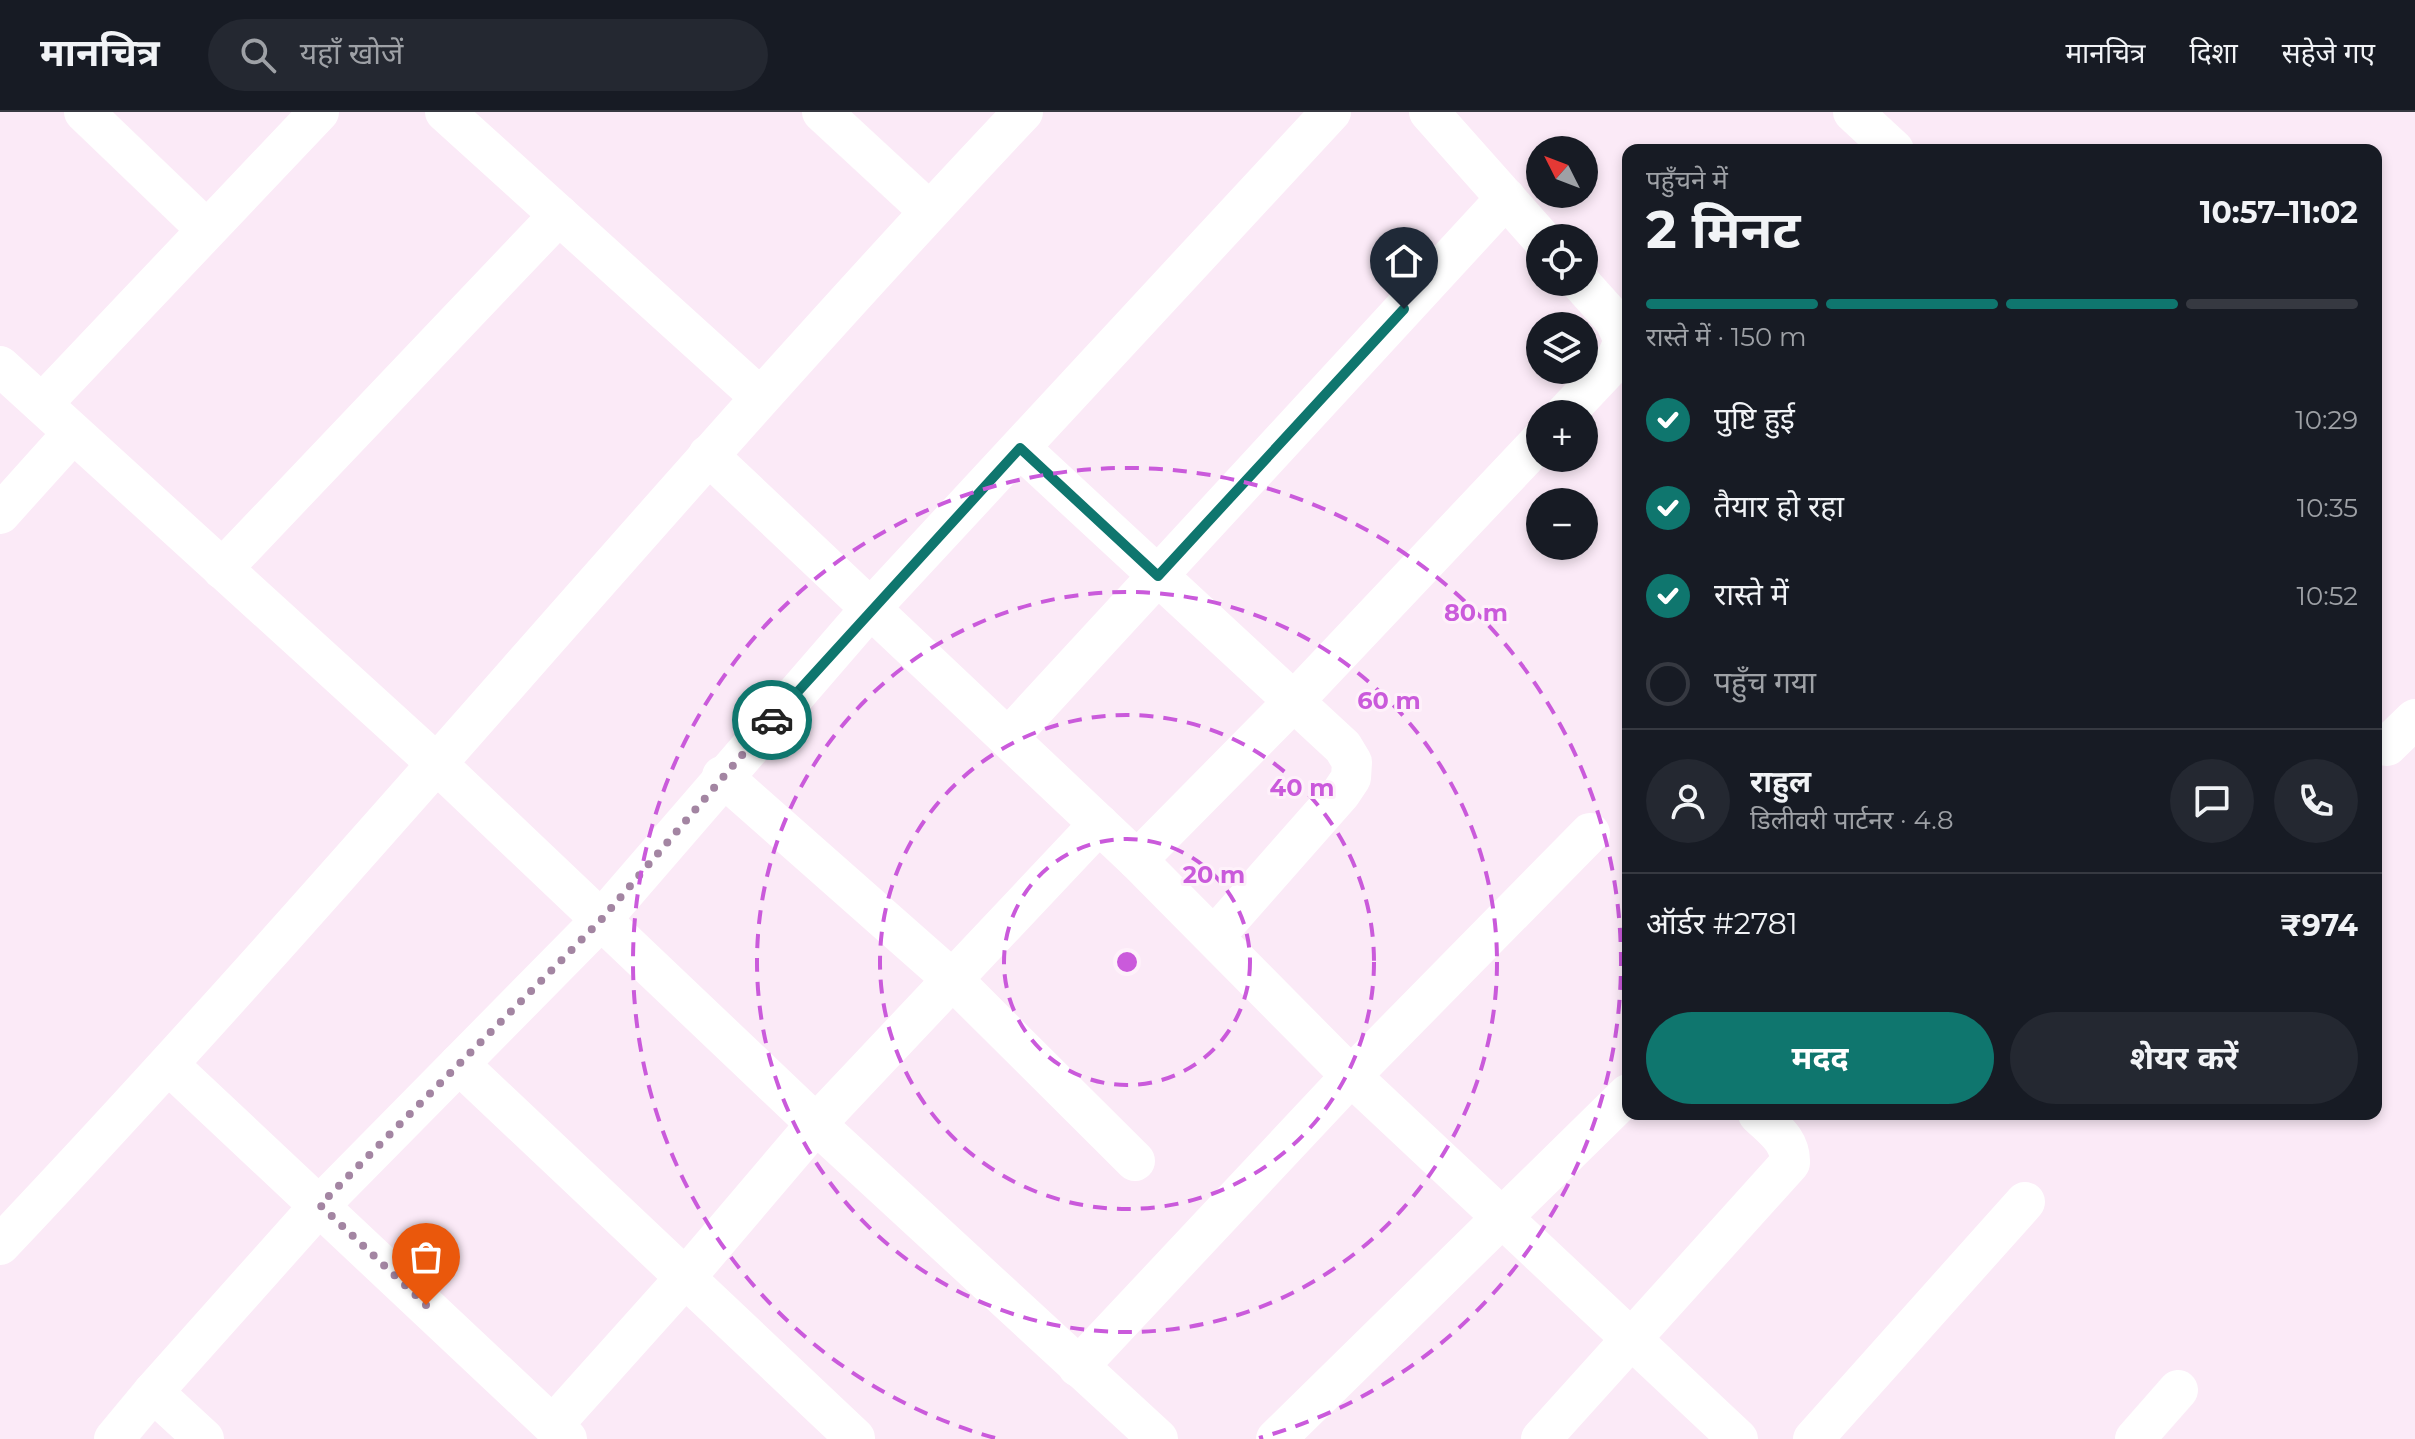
<!DOCTYPE html>
<html lang="hi">
<head>
<meta charset="utf-8">
<style>
  :root { --surface:#171b24; --page:#242831; --text:#f1f3f6; --muted:#9ea1a6; --line:#363941; --accent:#0f766e }
  body { margin:0; font-family:Montserrat,"Noto Sans Devanagari",sans-serif; background:var(--page); color:var(--text); height:100vh; display:flex; flex-direction:column; font-size:30px; white-space:nowrap }
  * { box-sizing:border-box; margin:0 }
  p { font-size:26px; color:var(--muted) }
  .icon { flex:none; width:44px; height:44px; fill:none; stroke:currentColor; stroke-width:2; stroke-linecap:round; stroke-linejoin:round }
  .map { position:relative; flex:1; overflow:hidden }
  .sheet { position:absolute; left:1622px; top:32px; width:760px; height:976px; display:flex; flex-direction:column; background:var(--surface); border-radius:16px; box-shadow:0 4px 12px #0003 }
  .sheet>* { flex:none }
  .needle { width:52px; rotate:312deg }
  .tools { position:absolute; left:1526px; top:24px; display:grid; gap:16px }
  .tools a { display:grid; place-items:center; width:72px; height:72px; border-radius:50%; background:var(--surface); box-shadow:0 4px 12px #0003; font-size:40px }
  .pin { position:absolute; display:grid; place-items:center; width:68px; height:68px; color:#fff; margin:-82px -34px; border-radius:50% 50% 50% 0; rotate:-45deg; box-shadow:0 0 8px #0007 }
  .pin .icon { rotate:45deg }
  .courier { position:absolute; display:grid; place-items:center; width:80px; height:80px; margin:-40px; border:6px solid #0f766e; border-radius:50%; background:#fff; color:#222; box-shadow:0 2px 10px #0007 }
  .headline em { font-style:normal; font-weight:700 }
  .headline div { display:flex; flex-direction:column-reverse }
  .headline { display:flex; align-items:center; justify-content:space-between; height:136px; padding:0 24px }
  h1 { font-size:52px; font-weight:700; line-height:60px }
  .bar { display:grid; grid-template-columns:repeat(4,1fr); gap:12px 8px; align-content:center; height:96px; padding:0 24px }
  .bar i { height:10px; border-radius:6px; background:var(--line) }
  .bar .active { background:var(--accent) }
  .bar p { grid-column:span 4 }
  .line { display:flex; align-items:center; gap:20px; padding:0 24px; border-top:2px solid var(--line) }
  .line div { flex:1 }
  .round { display:grid; place-items:center; flex:none; width:84px; height:84px; border-radius:42px; background:var(--page) }
  ol { padding:0 24px; list-style:none }
  li { display:flex; align-items:center; gap:24px; height:88px }
  li p { margin-inline-start:auto }
  li .icon { padding:8px; border-radius:50%; background:var(--accent); color:#fff; stroke-width:4 }
  li:last-child { color:var(--muted) }
  li i { width:44px; height:44px; border:4px solid var(--line); border-radius:50% }
  .action { display:flex; gap:16px; margin-top:auto; padding:16px 24px }
  .action a { flex:1; height:92px; border-radius:48px; background:var(--accent); color:#fff; font-size:32px; font-weight:700; line-height:92px; text-align:center }
  .action a+a { background:var(--page); color:var(--text) }
  header { display:flex; align-items:center; gap:48px; box-sizing:border-box; height:112px; padding:0 40px; background:var(--surface); border-bottom:2px solid var(--line) }
  header strong { font-size:38px }
  nav { display:flex; gap:44px; margin-inline-start:auto; font-size:28px }
  .search { width:560px; height:72px; background:var(--page); display:flex; align-items:center; gap:20px; box-sizing:border-box; padding:0 28px; border-radius:44px; color:var(--muted); font-size:30px }
  .map>svg:first-child { display:block }
</style>
</head>
<body>
<header>
<strong>मानचित्र</strong>
<div class="search"><svg class="icon" aria-label="search" viewBox="0 0 24 24"><circle cx="10" cy="10" r="6"/><path d="M15 15l6 6"/></svg>यहाँ खोजें</div>
<nav><a>मानचित्र</a><a>दिशा</a><a>सहेजे गए</a></nav>
</header>
<div class="map">
<svg width="2415" height="1327" viewBox="0 0 2415 1327">
  <rect width="100%" height="100%" fill="#fbeaf7"/>
  <g fill="none" stroke-linecap="round" stroke-linejoin="round">
    <g stroke="#fff" stroke-width="40">
      <polyline points="84,0 206,117"/>
      <polyline points="445,0 760,285"/>
      <polyline points="822,0 929,99"/>
      <polyline points="1429,0 1541,126"/>
      <polyline points="1853,0 1894,38"/>
      <polyline points="0,254 436,651 816,1012 1158,1327"/>
      <polyline points="42,292 319,0"/>
      <polyline points="1565,302 1615,249 1624,229 1615,209 1580,170"/>
      <polyline points="1020,336 1343,635 1352,650 1351,666 1341,681 1214,825"/>
      <polyline points="708,343 1137,748 1351,964 1738,1327"/>
      <polyline points="0,402 73,321"/>
      <polyline points="222,457 559,103"/>
      <polyline points="1008,626 1506,86"/>
      <polyline points="2387,634 2415,607"/>
      <polyline points="722,664 953,868 1135,1049"/>
      <polyline points="1137,748 1295,588 1540,329"/>
      <polyline points="459,952 855,1326"/>
      <polyline points="170,954 567,1327"/>
      <path d="M0 1133C350 764 673 370 1023 0"/>
      <polyline points="1078,1255 1351,964 1590,721"/>
      <polyline points="553,1313 685,1166 816,1012 1099,712"/>
      <polyline points="114,1327 153,1280"/>
      <polyline points="204,1327 153,1280 320,1093 601,808 870,497 1331,0"/>
      <polyline points="1276,1327 1628,982"/>
      <path d="M1541 1327 1790 1051C1791 1028 1773 1017 1758 1002"/>
      <polyline points="1813,1327 2025,1090"/>
      <polyline points="2135,1327 2178,1278"/>
    </g>
  </g>
  <g fill="none" stroke-linecap="round" stroke-linejoin="round">
    <polyline stroke="#a385a2" stroke-width="8" stroke-dasharray="0 14.4" points="426,1193 320,1093 601,808 772,608"/>
    <polyline stroke="#0f766e" stroke-width="10" points="772,608 1020,336 1158,464 1404,197"/>
  </g>
  <g fill="none" stroke="#ca5adb" stroke-width="4" stroke-dasharray="14 10">
    <circle cx="1127" cy="850" r="123"/>
    <circle cx="1127" cy="850" r="247"/>
    <circle cx="1127" cy="850" r="370"/>
    <path d="M995 1326A494 494 0 1 1 1259 1326"/>
  </g>
  <circle cx="1127" cy="850" r="12" fill="#ca5adb" stroke="#fef1fa" stroke-width="4"/>
  <g font-size="24" text-anchor="middle" font-weight="bold" fill="#ca5adb" stroke="#fef1fa" stroke-width="6" stroke-linejoin="round" paint-order="stroke">
    <text x="1476" y="509">80 m</text>
    <text x="1389" y="597">60 m</text>
    <text x="1302" y="684">40 m</text>
    <text x="1214" y="771">20 m</text>
  </g>
</svg>
<div class="tools">
<a><svg class="needle" viewBox="-14 -14 28 28"><path d="M0-13l5 13h-10z" fill="#e53935"/><path d="M0 13l5-13h-10z" fill="#9ea1a6"/></svg></a>
<a><svg class="icon" aria-label="locate" viewBox="0 0 24 24"><circle cx="12" cy="12" r="6"/><path d="M12 2v4M12 18v4M2 12h4M18 12h4"/></svg></a>
<a><svg class="icon" aria-label="layers" viewBox="0 0 24 24"><path d="M12 4l9 5-9 5-9-5zM3 14l9 5 9-5"/></svg></a>
<a>+</a>
<a>−</a>
</div>
<div class="pin" style="left:426px;top:1193px;background:#ea580c"><svg class="icon" aria-label="bag" viewBox="0 0 24 24"><path d="M5 8h14l-1 12H6zM9 8a3 3 0 0 1 6 0"/></svg></div>
<div class="pin" style="left:1404px;top:197px;background:#1f2937"><svg class="icon" aria-label="home" viewBox="0 0 24 24"><path d="M3 11l9-7 9 7M6 9v11h12V9"/></svg></div>
<div class="courier" style="left:772px;top:608px"><svg class="icon" aria-label="car" viewBox="0 0 24 24"><path d="M5 17H2v-5l4-1 3-4h7l3 4 3 1v5h-3M9 17h6M6 11h13"/><circle cx="7" cy="17" r="2"/><circle cx="17" cy="17" r="2"/></svg></div>
<section class="sheet">
<div class="headline"><div><h1>2 मिनट</h1><p>पहुँचने में</p></div><em>10:57–11:02</em></div>
<div class="bar"><i class="active"></i><i class="active"></i><i class="active"></i><i></i><p>रास्ते में · 150 m</p></div>
<ol>
<li><svg class="icon" aria-label="check" viewBox="0 0 24 24"><path d="M5 12l5 5 9-10"/></svg>पुष्टि हुई<p>10:29</p></li>
<li><svg class="icon" aria-label="check" viewBox="0 0 24 24"><path d="M5 12l5 5 9-10"/></svg>तैयार हो रहा<p>10:35</p></li>
<li><svg class="icon" aria-label="check" viewBox="0 0 24 24"><path d="M5 12l5 5 9-10"/></svg>रास्ते में<p>10:52</p></li>
<li><i></i>पहुँच गया</li>
</ol>
<div class="line" style="height:144px"><a class="round"><svg class="icon" aria-label="person" viewBox="0 0 24 24"><circle cx="12" cy="8" r="4"/><path d="M4 21q1-7 8-7t8 7"/></svg></a><div><b>राहुल</b><p>डिलीवरी पार्टनर · 4.8</p></div><a class="round"><svg class="icon" aria-label="chat" viewBox="0 0 24 24"><path d="M4 5h16v11H9l-5 4z"/></svg></a><a class="round"><svg class="icon" aria-label="phone" viewBox="0 0 24 24"><path d="M5 4h4l2 5-3 2q2 4 5 5l2-3 5 2v4C11 20 4 13 5 4z"/></svg></a></div>
<div class="line" style="height:104px"><div>ऑर्डर #2781</div><b>₹974</b></div>
<div class="action"><a>मदद</a><a>शेयर करें</a></div>
</section>
</div>
</body>
</html>
